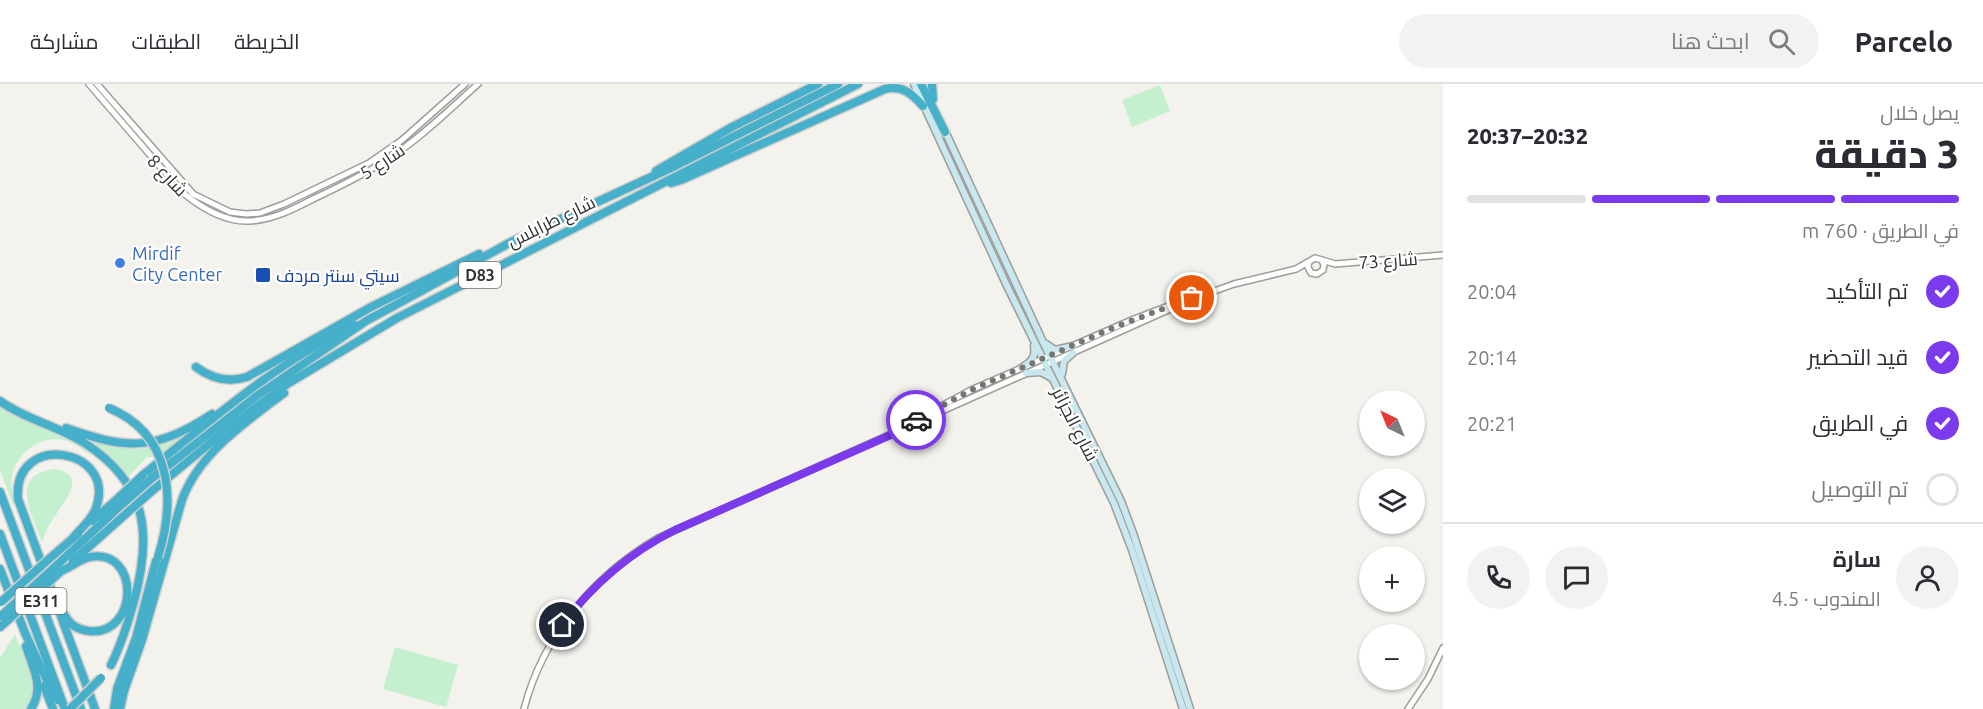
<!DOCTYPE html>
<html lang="ar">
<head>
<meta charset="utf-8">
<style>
  :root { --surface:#fff; --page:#f2f2f3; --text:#2b2b33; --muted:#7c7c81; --line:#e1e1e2; --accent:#7c3aed }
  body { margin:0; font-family:Ubuntu,Cairo,sans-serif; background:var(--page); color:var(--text); direction:rtl; height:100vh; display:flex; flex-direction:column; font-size:22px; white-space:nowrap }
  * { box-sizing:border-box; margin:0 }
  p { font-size:20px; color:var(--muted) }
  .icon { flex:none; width:33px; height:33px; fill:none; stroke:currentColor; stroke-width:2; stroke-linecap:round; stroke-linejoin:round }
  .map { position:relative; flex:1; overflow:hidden; direction:ltr }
  .drawer { display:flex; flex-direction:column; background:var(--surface); width:540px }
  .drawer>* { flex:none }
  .needle { width:39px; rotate:317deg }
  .fabs { position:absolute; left:1359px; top:306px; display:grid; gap:12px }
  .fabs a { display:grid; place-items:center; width:66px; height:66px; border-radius:50%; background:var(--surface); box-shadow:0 2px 4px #0004; font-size:30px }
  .pin { position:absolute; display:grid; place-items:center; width:51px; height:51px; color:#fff; margin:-26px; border:3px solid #fff; border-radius:50%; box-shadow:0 2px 6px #0007 }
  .courier { position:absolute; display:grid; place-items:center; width:60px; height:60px; margin:-30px; border:4px solid #7c3aed; border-radius:50%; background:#fff; color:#222; box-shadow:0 2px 8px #0007 }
  .headline em { font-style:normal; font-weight:800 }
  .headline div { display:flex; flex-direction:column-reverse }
  .headline { display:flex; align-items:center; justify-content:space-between; height:102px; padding:0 24px }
  h1 { font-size:39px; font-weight:800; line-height:45px }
  .bar { display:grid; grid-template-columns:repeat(4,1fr); gap:9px 6px; align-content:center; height:72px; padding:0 24px }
  .bar i { height:8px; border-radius:4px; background:var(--line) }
  .bar .selected { background:var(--accent) }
  .bar p { grid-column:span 4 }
  .line { display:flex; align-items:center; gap:15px; padding:0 24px; border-top:2px solid var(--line) }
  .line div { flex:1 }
  .round { display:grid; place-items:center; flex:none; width:63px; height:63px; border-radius:32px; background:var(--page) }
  ol { padding:0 24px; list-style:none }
  li { display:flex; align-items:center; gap:18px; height:66px }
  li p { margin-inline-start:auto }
  li .icon { padding:6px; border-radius:50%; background:var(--accent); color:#fff; stroke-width:4 }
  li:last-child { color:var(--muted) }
  li i { width:33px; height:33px; border:3px solid var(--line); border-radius:50% }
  header { display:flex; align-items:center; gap:36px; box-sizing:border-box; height:84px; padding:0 30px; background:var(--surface); border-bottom:2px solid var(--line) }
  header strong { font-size:28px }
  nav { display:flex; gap:33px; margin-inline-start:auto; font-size:21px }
  .search { width:420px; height:54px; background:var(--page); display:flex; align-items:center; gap:15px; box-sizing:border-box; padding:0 21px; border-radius:33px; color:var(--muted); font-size:22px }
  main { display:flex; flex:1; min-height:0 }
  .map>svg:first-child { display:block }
</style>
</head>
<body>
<header>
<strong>Parcelo</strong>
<div class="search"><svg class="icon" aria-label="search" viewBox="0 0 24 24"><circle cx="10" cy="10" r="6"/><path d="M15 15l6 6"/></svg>ابحث هنا</div>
<nav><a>الخريطة</a><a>الطبقات</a><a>مشاركة</a></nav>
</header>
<main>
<section class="drawer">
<div class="headline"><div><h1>3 دقيقة</h1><p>يصل خلال</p></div><em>20:32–20:37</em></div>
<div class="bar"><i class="selected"></i><i class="selected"></i><i class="selected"></i><i></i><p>في الطريق · 760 m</p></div>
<ol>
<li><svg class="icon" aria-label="check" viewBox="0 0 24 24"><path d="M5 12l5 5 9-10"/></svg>تم التأكيد<p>20:04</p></li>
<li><svg class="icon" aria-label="check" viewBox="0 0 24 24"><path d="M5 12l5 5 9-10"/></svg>قيد التحضير<p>20:14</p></li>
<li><svg class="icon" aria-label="check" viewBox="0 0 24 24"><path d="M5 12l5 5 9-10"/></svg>في الطريق<p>20:21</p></li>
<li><i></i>تم التوصيل</li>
</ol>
<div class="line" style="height:108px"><a class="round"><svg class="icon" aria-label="person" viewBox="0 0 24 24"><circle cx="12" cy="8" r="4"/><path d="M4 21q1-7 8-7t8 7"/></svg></a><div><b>سارة</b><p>المندوب · 4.5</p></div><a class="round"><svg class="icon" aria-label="chat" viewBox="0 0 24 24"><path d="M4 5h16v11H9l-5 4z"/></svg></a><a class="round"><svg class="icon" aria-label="phone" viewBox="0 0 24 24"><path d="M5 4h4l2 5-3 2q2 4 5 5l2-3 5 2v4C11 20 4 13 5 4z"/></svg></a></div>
</section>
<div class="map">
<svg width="1443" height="625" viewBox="0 0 1443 625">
  <rect width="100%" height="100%" fill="#f3f2ed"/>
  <g fill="#c5f0d0">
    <polygon points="1160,1 1170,27 1132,43 1122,16"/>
    <path d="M0 323C24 337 77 353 91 372 84 367 76 360 67 357 43 349 17 368 12 391 10 401 13 411 15 420L13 421 0 386Z"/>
    <path d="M194 346 164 370 146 374 127 394 81 354C127 369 151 371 194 346Z"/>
    <path d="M55 385C89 392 64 417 55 432 49 440 45 449 42 458 32 431 8 390 55 385Z"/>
    <path d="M15 550C24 574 42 601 25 625H0V574Z"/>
    <polygon points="395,563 458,581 446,623 383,605"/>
  </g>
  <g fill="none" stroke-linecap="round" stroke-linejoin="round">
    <defs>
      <g id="tertiary">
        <path d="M89 0 182 108C200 123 225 138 249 137 272 136 292 126 313 115 341 102 368 89 394 71 424 51 451 24 478 0"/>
        <polyline points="97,0 193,110 230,128 246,130 260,129 284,120 369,79 402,56 465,0"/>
        <polyline points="1322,176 1335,180 1443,171"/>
        <polyline points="908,340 971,306 1134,235 1184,216"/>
        <path d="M524 625C543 552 593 492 658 454L1195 214 1234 200 1296 185 1315 174 1322 176 1324 181 1323 186 1317 190 1311 189 1308 183 1309 178"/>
        <polyline points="1408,625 1428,595 1443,564"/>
      </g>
      <g id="secondary">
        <polyline points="914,0 1007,202 1114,419 1132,466 1183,625"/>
        <polyline points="944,45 1043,258 1121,417 1133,449 1190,625"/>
        <polyline points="1046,260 1055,266 1073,262"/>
        <path d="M1021 284C1031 278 1036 274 1034 262"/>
        <polyline points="1026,289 1041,288 1050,293"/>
        <polyline points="1062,290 1064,277 1073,269"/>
      </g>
      <g id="motorway">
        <polyline points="921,0 945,48"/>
        <polyline points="932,0 933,15"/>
        <polyline points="656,87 732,43 818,0"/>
        <path d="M671 99 681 96 885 5C903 1 912 10 923 22"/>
        <path d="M196 283C212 295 228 299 247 293L371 223 479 170"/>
        <path d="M0 317C26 336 59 342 86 360 148 401 152 451 134 517 128 539 121 561 111 581"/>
        <path d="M66 344C128 366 155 367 212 330"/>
        <path d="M143 391C210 337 277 278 355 241"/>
        <polyline points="151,395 258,311 366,237 513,157 675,82 838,0"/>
        <polyline points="153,406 231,342 287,300 397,234 858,0"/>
        <polyline points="0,408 81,625"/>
        <polyline points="92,437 114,418"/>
        <polyline points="0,450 65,625"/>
        <path d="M73 454C81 444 92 436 96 424 118 363 12 347 18 415L95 625"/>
        <polyline points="49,475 78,450"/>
        <polyline points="73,477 119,436"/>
        <polyline points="56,482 119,423"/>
        <polyline points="0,485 25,549 51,605 58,616"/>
        <path d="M61 487C72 483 79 475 90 473 141 464 139 552 89 547 78 546 69 540 64 530"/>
        <polyline points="0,543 8,536"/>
        <path d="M26 562C33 585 45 603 31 625"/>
        <polyline points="44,602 53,625"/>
        <polyline points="114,625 117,605 136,554 156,477"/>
        <path d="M120 625 124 607 142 556 182 416C199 369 246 338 284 309"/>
      </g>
    </defs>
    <use href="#tertiary" stroke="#9e9d99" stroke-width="8"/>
    <use href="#secondary" stroke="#9e9d99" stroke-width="9"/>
    <use href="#motorway" stroke="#cececd" stroke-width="11"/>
    <use href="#tertiary" stroke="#fff" stroke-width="5"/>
    <use href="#secondary" stroke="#c8e7ef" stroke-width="6"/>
    <use href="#motorway" stroke="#46afca" stroke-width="8"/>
    <defs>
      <g id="motorway-bridge">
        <path d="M109 324C172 350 176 416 158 473"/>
        <polyline points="114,418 143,391"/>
        <polyline points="119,423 151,395"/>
        <polyline points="119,436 153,406"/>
        <polyline points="1,518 49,475"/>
        <polyline points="1,532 56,482"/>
        <polyline points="8,536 61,487"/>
        <polyline points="70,625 101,594"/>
      </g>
    </defs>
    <use href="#motorway-bridge" stroke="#cececd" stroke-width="11" stroke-linecap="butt"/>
    <use href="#motorway-bridge" stroke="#46afca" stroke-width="8"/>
  </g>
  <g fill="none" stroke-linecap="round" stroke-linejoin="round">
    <polyline stroke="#757572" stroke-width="6" stroke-dasharray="0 10.8" points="916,336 971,306 1115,243 1192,214"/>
    <path stroke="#7c3aed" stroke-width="8" d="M562 541C593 500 629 469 675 446L893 350 916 336"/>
  </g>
  <circle fill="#3f7fe0" stroke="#fff" stroke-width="2" cx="120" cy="179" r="6"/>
  <rect fill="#1a4fb4" stroke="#fff" stroke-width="2" x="255" y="183" width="16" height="16" rx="3"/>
  <g text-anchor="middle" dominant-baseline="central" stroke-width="4.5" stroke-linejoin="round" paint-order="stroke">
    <g fill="#fff" stroke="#6f6f6d" stroke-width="1.5">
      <rect x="459" y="178" width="42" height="26" rx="4.5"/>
      <rect x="15.5" y="504" width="51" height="26" rx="4.5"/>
    </g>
    <g font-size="16" font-weight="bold" fill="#31312f">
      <text x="480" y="191">D83</text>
      <text x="41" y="517">E311</text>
    </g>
    <g font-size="18" fill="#31312f" stroke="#fff">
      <text transform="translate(382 77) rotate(-33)">شارع 5</text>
      <text transform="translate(168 91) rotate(47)">شارع 8</text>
      <text transform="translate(551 137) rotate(-26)">شارع طرابلس</text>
      <text transform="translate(1388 176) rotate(-4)">شارع 73</text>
      <text transform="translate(1076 340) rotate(63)">شارع الجزائر</text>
    </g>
    <g font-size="18" fill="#366cbe" stroke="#fff" text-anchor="start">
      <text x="132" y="169">Mirdif<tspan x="132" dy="21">City Center</tspan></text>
    </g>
    <g font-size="18" fill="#164399" stroke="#fff" text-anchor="start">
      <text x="276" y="191">سيتي سنتر مردف</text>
    </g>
  </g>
</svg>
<div class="fabs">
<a><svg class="needle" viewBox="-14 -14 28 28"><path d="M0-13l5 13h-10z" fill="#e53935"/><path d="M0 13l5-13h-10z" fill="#7c7c81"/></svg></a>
<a><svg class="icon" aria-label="layers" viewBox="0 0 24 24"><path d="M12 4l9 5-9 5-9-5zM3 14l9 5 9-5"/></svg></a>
<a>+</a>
<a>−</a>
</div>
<div class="pin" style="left:1192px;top:214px;background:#ea580c"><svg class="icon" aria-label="bag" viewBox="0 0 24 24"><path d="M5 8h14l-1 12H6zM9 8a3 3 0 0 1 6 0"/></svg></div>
<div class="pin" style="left:562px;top:541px;background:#1f2937"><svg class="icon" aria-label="home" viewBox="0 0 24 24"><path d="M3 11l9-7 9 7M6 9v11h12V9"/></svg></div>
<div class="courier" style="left:916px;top:336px"><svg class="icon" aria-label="car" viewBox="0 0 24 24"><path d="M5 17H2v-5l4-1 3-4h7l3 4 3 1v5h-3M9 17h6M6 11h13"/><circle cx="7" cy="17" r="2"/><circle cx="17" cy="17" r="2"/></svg></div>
</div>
</main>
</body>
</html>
